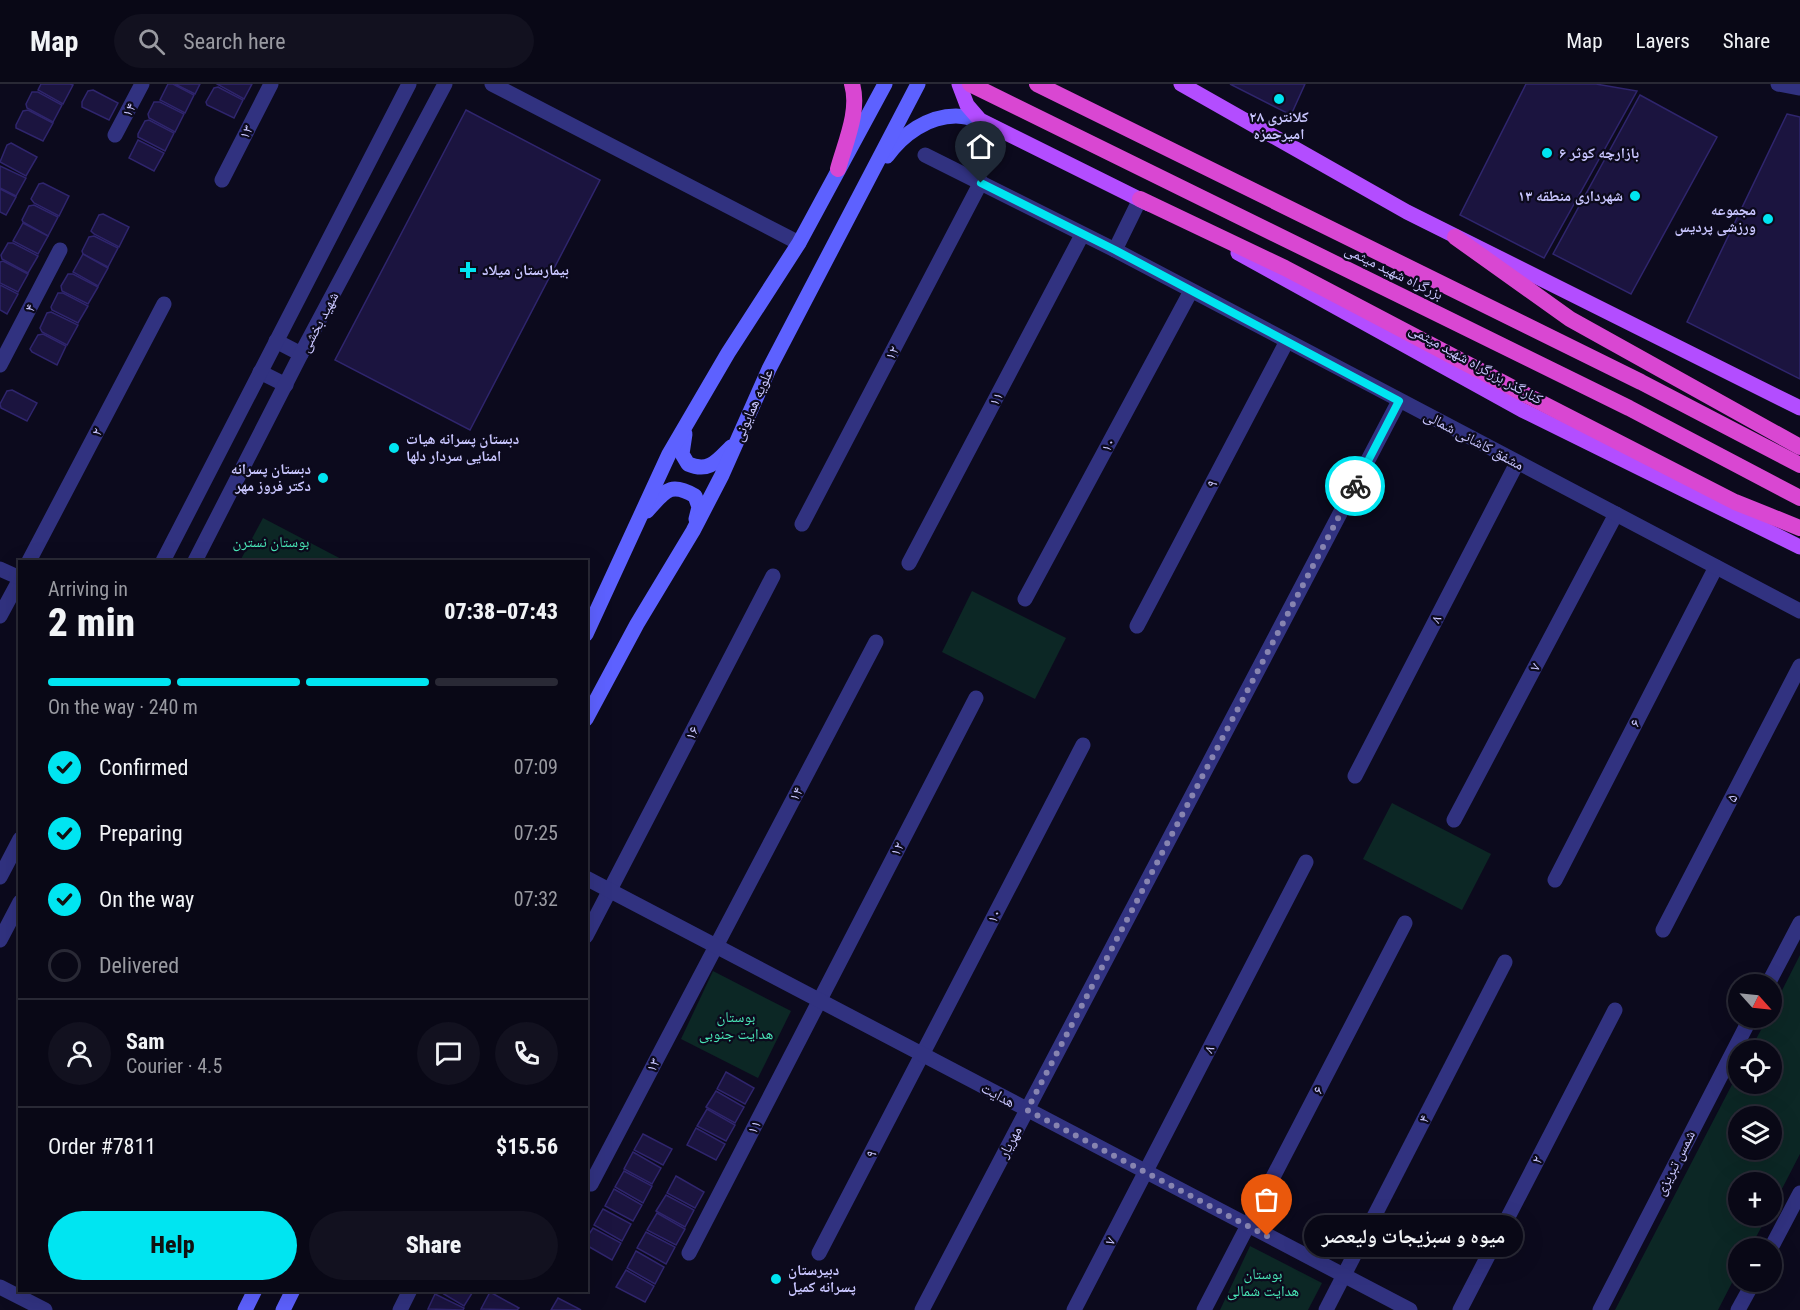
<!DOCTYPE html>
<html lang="en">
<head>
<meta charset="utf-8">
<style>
  :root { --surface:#090816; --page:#12111f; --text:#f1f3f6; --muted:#999aa1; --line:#292935; --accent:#00e5f1 }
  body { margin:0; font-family:"Roboto Condensed","Noto Naskh Arabic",sans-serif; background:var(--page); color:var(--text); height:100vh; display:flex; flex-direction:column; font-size:22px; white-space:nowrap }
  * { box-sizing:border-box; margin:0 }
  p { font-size:20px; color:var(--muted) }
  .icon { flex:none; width:33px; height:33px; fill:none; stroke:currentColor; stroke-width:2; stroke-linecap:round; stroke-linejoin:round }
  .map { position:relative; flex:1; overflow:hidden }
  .sheet { position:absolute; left:18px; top:476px; width:570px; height:732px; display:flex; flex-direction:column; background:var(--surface); border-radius:0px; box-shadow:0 6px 24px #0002,0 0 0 2px var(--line) }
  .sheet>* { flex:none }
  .needle { width:39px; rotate:117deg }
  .fabs { position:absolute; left:1728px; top:890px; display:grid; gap:12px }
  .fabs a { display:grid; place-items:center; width:54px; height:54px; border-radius:50%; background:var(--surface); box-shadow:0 6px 24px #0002,0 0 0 2px var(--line); font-size:30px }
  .pin { position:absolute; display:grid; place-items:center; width:51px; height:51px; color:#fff; margin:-62px -26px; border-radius:50% 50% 50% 0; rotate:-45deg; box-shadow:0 0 6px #0007 }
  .pin .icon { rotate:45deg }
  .courier { position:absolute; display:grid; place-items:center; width:60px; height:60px; margin:-30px; border:4px solid #00e5f1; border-radius:50%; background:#fff; color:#222; box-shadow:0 2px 8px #0007 }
  .bubble { position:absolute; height:42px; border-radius:21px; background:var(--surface); box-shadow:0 6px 24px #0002,0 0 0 2px var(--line); font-size:20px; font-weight:800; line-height:42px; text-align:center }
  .overview em { font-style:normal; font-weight:800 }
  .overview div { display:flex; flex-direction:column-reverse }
  .overview { display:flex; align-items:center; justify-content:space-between; height:102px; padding:0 30px }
  h1 { font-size:39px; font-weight:800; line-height:45px }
  .bar { display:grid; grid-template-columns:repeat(4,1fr); gap:9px 6px; align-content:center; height:72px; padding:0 30px }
  .bar i { height:8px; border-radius:4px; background:var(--line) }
  .bar .selected { background:var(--accent) }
  .bar p { grid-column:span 4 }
  .line { display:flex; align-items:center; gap:15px; padding:0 30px; border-top:2px solid var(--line) }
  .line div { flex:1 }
  .round { display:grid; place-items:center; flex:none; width:63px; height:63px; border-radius:32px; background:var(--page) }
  ol { padding:0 30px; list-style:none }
  li { display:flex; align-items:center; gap:18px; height:66px }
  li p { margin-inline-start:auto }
  li .icon { padding:6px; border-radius:50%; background:var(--accent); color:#111; stroke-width:4 }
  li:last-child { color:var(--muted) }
  li i { width:33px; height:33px; border:3px solid var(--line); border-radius:50% }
  .button { display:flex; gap:12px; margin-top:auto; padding:12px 30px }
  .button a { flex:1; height:69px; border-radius:36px; background:var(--accent); color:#111; font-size:24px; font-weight:800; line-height:69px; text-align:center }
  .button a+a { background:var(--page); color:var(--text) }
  header { display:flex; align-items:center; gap:36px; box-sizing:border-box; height:84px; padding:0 30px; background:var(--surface); border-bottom:2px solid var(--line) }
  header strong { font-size:28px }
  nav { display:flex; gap:33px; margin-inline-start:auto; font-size:21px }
  .search { width:420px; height:54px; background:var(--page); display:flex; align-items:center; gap:15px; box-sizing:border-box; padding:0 21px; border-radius:33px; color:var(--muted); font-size:22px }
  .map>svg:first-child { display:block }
</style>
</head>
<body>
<header>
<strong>Map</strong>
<div class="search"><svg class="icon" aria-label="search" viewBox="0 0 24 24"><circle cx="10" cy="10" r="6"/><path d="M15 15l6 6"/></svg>Search here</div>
<nav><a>Map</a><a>Layers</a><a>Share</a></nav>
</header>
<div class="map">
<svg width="1800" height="1226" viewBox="0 0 1800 1226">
  <rect width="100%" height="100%" fill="#0c0a1d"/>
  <g fill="#0c2725" fill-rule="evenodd">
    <polygon points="263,434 345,477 240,477"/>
    <polygon points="972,507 1066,554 1035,615 942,568"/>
    <polygon points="1392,719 1491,770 1462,826 1363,775"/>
    <path d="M1800 871V1070L1772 1124V1098H1738V1131H1768L1750 1164H1738V1187L1718 1226H1615L1738 989V999H1772V966H1750L1768 933H1772V926ZM1738 1032H1772V1065H1738Z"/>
    <polygon points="713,887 791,927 758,994 681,955"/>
    <polygon points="1250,1162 1322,1199 1308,1226 1220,1226"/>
  </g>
  <g fill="#1b143f" stroke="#2f256d" stroke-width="1.5">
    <polygon points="41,0 70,0 73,1 63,20 38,6"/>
    <polygon points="168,0 173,0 194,11 185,29 160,16"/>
    <polygon points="175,0 200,0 195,10"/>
    <polygon points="217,0 252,0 244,15"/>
    <polygon points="1230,0 1305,0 1291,31"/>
    <polygon points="1526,0 1596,0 1637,7 1544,174 1460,131"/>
    <polygon points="218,3 243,16 234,34 207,21 206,18 214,4"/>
    <polygon points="93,6 118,19 109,36 82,23 82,18 88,7"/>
    <polygon points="32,8 38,8 62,21 53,38 27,24 26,20"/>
    <polygon points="1640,11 1717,53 1631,210 1553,170"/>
    <polygon points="154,18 160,18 184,30 175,48 149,34 148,30"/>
    <polygon points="28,26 53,39 43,57 16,44 16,41 23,27"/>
    <polygon points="466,26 600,96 470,346 335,276"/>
    <polygon points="1787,30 1800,33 1800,295 1687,238"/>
    <polygon points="149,36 174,49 165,67 138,53 138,50 145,37"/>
    <polygon points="138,56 164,69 154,87 129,74"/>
    <polygon points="11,59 37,73 26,92 0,78 7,61"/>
    <polygon points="0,82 26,94 16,112 0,104"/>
    <polygon points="43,99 69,112 59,132 34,119 31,115 39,100"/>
    <polygon points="0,105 16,113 6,131 0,128"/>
    <polygon points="34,121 58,133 48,152 23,138 22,136 29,122"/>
    <polygon points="103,130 129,143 119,163 94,150 91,147 99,131"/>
    <polygon points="23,139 48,152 38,170 13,157"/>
    <polygon points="94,152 118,164 108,183 83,170 82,167 89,153"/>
    <polygon points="8,159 13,159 38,172 28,189 2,175 1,171"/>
    <polygon points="83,170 108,184 98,202 73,188"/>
    <polygon points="3,177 28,190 18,208 0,199 0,178"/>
    <polygon points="68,190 73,190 98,203 88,220 62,207 61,202"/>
    <polygon points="0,201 18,210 7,230 0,226"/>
    <polygon points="58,209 63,209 88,222 78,239 52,226 51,223"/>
    <polygon points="51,228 78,241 67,261 42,248 40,244 47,229"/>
    <polygon points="43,250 66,262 57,281 32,268 30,265 38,251"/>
    <polygon points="12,306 37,319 27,337 1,324 0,320 7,307"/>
    <polygon points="726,988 754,1004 745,1020 717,1005"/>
    <polygon points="716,1007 744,1023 735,1039 706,1023"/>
    <polygon points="707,1025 735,1041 726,1057 697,1042"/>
    <polygon points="696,1044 725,1060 716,1076 687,1061"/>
    <polygon points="643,1050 672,1065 663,1081 634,1066"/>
    <polygon points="633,1068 661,1084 652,1100 624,1085"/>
    <polygon points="624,1087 652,1102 643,1119 615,1103"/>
    <polygon points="676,1092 704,1108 695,1124 667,1109"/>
    <polygon points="614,1105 642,1121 633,1137 605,1122"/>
    <polygon points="666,1111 694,1126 685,1143 656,1127"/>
    <polygon points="603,1125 631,1140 622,1157 594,1141"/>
    <polygon points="657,1129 685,1145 676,1161 647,1146"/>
    <polygon points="593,1144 621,1159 612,1176 586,1161 586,1155"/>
    <polygon points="646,1148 675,1163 666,1180 637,1164"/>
    <polygon points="636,1167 664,1183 655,1200 627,1184"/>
    <polygon points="626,1186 654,1202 645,1218 616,1203"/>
    <polygon points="437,1206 474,1206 464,1222"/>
    <polygon points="490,1208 519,1224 517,1226 481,1225"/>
    <polygon points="435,1210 464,1224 463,1226 428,1225"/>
    <polygon points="558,1214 581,1226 551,1226"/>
  </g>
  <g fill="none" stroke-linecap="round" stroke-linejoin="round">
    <g stroke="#313280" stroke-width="15">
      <polyline points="492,0 799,159"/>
      <polyline points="115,51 142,0"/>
      <polyline points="222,96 271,0"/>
      <polyline points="0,281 60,166"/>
      <polyline points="802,440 981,98"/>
      <polyline points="29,477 164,220"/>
      <polyline points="909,479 1082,151"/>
      <polyline points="1025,515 1191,207"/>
      <polyline points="0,532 20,495"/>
      <polyline points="1137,542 1287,257"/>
      <polyline points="1355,692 1517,379"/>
      <polyline points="1454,736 1616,430"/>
      <polyline points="1555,796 1716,483"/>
      <polyline points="1663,846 1800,582"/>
      <polyline points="586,852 773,492"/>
      <polyline points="591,1100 876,558"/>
      <polyline points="689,1169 976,614"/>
      <polyline points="819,1169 1083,661"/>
      <polyline points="0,1203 45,1226"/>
      <polyline points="400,1226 410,1206"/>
      <polyline points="1074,1226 1306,778"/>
      <polyline points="1204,1226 1405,839"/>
      <polyline points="1326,1226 1505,878"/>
      <polyline points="1460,1226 1615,926"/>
    </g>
    <g stroke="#313280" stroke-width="15">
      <polyline points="1778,0 1800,4"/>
      <polyline points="925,71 1115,166 1800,527"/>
      <polyline points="1115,166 1140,115"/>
      <polyline points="276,257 301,270"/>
      <polyline points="260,288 286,301"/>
      <polyline points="163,477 409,0"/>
      <polyline points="195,477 301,270 445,0"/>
      <polyline points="0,485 20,494"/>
      <polyline points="0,793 20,755"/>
      <polyline points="586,794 1410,1226"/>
      <polyline points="0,856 20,818"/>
      <polyline points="1768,900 1800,839"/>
      <polyline points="1771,1164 1800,1109"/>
      <polyline points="922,1226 1399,317"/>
      <polyline points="1600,1226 1751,933"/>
      <polyline points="1738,1226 1754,1197"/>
    </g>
    <g stroke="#5d61ff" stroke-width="15">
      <path d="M887 72C903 50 928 32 956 32 964 32 972 35 980 36"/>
      <path d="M685 350 682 370 688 380C709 389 717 377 731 363"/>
      <path d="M647 427C665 408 669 397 695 412L699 423 696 435"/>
      <polyline points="586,550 669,370 728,269 799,159 885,0"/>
      <polyline points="586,635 637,540 693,447 722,391 769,285 918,0"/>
      <polyline points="245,1226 255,1206"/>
      <polyline points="283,1226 293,1206"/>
    </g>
    <g stroke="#b34dff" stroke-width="15">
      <polyline points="959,0 967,21 980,36 1149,120"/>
      <polyline points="1181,0 1407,128 1800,324"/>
      <polyline points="1238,169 1522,326 1800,463"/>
    </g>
    <g stroke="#d947d2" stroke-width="16">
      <polyline points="970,0 1629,324 1800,414"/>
      <polyline points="1037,0 1641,298 1800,381"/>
      <path d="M838 85C845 59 860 27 852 0"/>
      <polyline points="1140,115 1285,184 1530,313 1735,418 1800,444"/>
      <polyline points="1455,153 1570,235 1800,363"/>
    </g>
  </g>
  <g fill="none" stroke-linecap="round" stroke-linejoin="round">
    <polyline stroke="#8784b0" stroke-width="6" stroke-dasharray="0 10.8" points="1267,1152 1027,1026 1355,402"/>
    <polyline stroke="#00e5f1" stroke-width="8" points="981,99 1115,166 1399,317 1355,402"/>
  </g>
  <g fill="#00e5f1" stroke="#0c0a1d" stroke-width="2">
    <circle cx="1279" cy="15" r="6"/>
    <circle cx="1547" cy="69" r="6"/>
    <circle cx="1635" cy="112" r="6"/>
    <circle cx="1768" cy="135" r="6"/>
    <path d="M465 177h6v6h6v6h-6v6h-6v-6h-6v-6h6z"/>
    <circle cx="394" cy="364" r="6"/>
    <circle cx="323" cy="394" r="6"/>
    <circle cx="776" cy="1195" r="6"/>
  </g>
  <g text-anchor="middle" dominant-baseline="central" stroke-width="4.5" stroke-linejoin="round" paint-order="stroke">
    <g font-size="15" fill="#c9c6ff" stroke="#0c0a1d">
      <text transform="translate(129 26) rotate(-62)">۱۴</text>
      <text transform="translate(246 48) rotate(-63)">۱۳</text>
      <text transform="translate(1394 188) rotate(26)">بزرگراه شهید میثمی</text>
      <text transform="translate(30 224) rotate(-63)">۴</text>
      <text transform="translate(319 238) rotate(-62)">شهید بخشی</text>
      <text transform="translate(892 269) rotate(-62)">۱۲</text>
      <text transform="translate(1476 280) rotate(29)">کنارگذر بزرگراه شهید میثمی</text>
      <text transform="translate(996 315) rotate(-62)">۱۱</text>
      <text transform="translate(753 321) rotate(-66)">علویه همایونی</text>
      <text transform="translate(97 348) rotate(-62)">۲</text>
      <text transform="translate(1474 356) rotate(28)">مشفق کاشانی شمالی</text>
      <text transform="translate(1108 361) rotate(-62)">۱۰</text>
      <text transform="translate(1212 400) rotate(-62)">۹</text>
      <text transform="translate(1436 535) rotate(-63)">۸</text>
      <text transform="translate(1535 583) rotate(-62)">۷</text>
      <text transform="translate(1635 639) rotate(-63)">۶</text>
      <text transform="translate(692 649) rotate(-63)">۱۶</text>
      <text transform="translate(796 710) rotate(-62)">۱۴</text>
      <text transform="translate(1732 714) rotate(-63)">۵</text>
      <text transform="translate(897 765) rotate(-63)">۱۲</text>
      <text transform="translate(994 832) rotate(-63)">۱۰</text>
      <text transform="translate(1209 965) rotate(-63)">۸</text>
      <text transform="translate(653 981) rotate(-63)">۱۳</text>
      <text transform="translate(1318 1006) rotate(-63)">۶</text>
      <text transform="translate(998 1011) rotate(28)">هدایت</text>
      <text transform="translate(1424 1035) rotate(-63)">۴</text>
      <text transform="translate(754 1043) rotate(-63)">۱۱</text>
      <text transform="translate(1010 1058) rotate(-62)">مهریار</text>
      <text transform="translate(871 1070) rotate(-63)">۹</text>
      <text transform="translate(1537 1076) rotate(-63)">۲</text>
      <text transform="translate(1675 1079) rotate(-63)">شمس تبریزی</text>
      <text transform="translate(1110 1157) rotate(-63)">۷</text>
    </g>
    <g font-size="15" font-weight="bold" fill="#c9c6ff" stroke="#0c0a1d" text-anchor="start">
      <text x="1279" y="33" text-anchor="middle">کلانتری ۲۸<tspan x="1279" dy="17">امیرحمزه</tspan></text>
      <text x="1559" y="69">بازارچه کوثر ۶</text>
      <text x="1623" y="112" text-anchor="end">شهرداری منطقه ۱۳</text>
      <text x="1756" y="126" text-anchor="end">مجموعه<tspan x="1756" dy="17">ورزشی پردیس</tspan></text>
      <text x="482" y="186">بیمارستان میلاد</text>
      <text x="406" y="355">دبستان پسرانه هیات<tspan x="406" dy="17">امنایی سردار دلها</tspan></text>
      <text x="311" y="385" text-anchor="end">دبستان پسرانه<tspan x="311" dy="17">دکتر فروز مهر</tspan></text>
      <text x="788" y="1186">دبیرستان<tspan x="788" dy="17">پسرانه کمیل</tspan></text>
    </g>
    <g font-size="15" fill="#49e7b7" stroke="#0c0a1d">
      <text x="271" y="458">بوستان نسترن</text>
      <text x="736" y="933">بوستان<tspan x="736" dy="17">هدایت جنوبی</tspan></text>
      <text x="1263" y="1190">بوستان<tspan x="1263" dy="17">هدایت شمالی</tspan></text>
    </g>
  </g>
</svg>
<div class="fabs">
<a><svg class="needle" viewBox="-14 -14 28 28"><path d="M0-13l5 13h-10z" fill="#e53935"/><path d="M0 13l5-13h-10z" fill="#999aa1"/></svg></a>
<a><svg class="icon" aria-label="locate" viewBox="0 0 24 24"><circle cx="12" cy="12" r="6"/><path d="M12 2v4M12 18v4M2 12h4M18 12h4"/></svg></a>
<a><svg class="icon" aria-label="layers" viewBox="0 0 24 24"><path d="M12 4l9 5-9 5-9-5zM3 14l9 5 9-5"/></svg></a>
<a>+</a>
<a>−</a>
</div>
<div class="pin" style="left:1267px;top:1152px;background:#ea580c"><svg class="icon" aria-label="bag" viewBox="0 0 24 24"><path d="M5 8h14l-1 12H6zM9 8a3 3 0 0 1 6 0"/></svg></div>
<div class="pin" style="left:981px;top:99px;background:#1f2937"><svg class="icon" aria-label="home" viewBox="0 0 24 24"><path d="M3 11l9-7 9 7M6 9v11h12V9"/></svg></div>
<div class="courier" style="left:1355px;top:402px"><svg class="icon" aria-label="bike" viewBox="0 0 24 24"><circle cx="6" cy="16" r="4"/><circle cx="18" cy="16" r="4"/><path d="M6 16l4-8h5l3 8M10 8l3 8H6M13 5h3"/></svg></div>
<div class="bubble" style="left:1304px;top:1131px;width:219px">میوه و سبزیجات ولیعصر</div>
<section class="sheet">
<div class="overview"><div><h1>2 min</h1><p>Arriving in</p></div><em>07:38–07:43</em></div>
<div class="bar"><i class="selected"></i><i class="selected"></i><i class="selected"></i><i></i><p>On the way · 240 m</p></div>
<ol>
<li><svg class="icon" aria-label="check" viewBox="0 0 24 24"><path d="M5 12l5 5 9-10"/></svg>Confirmed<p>07:09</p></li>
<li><svg class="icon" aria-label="check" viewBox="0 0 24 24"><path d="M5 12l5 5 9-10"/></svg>Preparing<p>07:25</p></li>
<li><svg class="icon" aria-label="check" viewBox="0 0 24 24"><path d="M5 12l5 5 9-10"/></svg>On the way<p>07:32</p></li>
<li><i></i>Delivered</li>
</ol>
<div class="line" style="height:108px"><a class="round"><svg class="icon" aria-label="person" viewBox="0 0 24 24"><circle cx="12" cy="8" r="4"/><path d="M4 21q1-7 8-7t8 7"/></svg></a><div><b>Sam</b><p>Courier · 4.5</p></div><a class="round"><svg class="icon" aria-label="chat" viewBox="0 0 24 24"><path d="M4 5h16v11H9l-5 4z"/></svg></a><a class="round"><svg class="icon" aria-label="phone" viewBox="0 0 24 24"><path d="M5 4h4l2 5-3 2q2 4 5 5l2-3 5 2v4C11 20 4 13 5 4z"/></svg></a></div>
<div class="line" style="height:78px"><div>Order #7811</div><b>$15.56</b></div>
<div class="button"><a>Help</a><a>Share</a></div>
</section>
</div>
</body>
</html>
